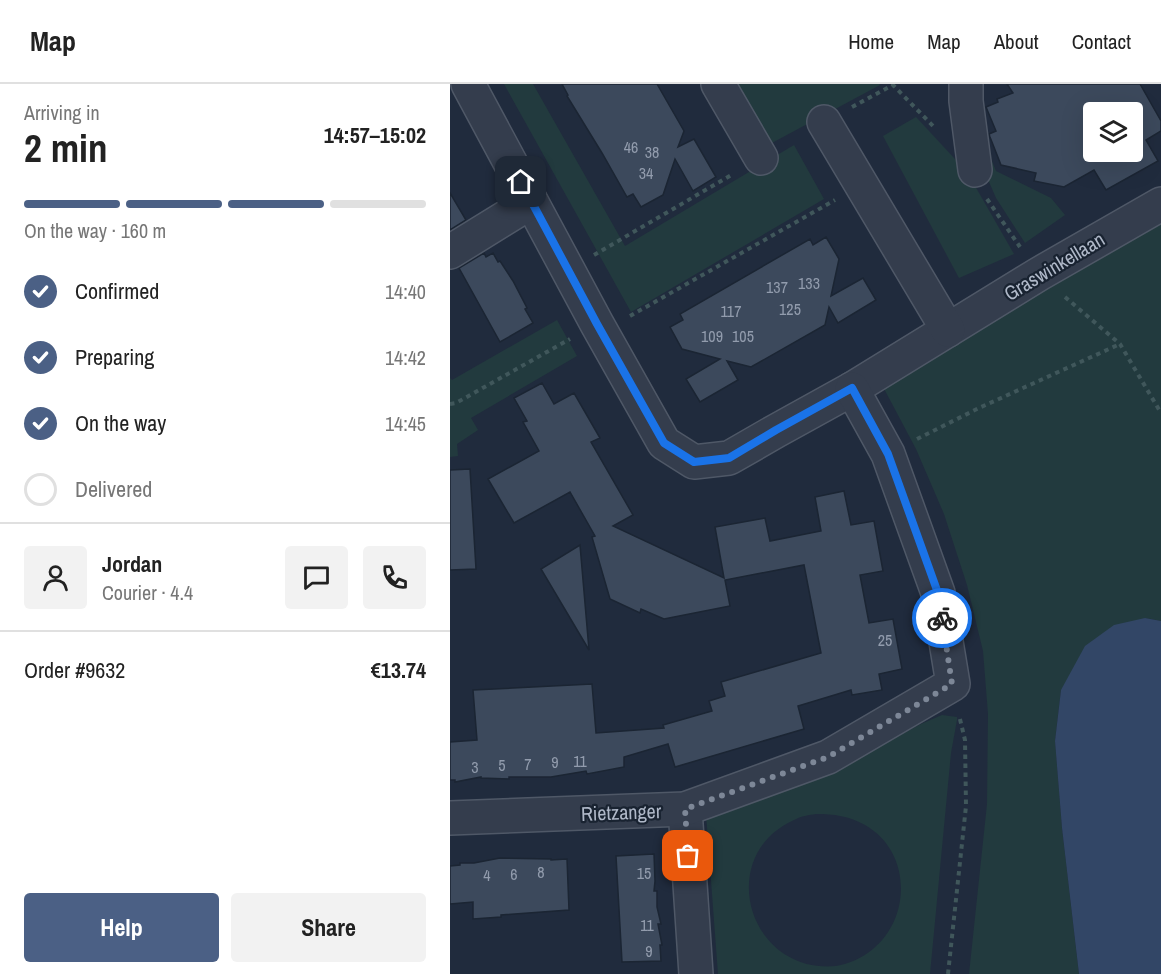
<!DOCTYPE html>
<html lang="en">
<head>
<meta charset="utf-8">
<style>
  :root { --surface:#fff; --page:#f2f2f2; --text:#222; --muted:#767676; --line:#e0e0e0; --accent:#4b6085 }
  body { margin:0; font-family:"Archivo Narrow",sans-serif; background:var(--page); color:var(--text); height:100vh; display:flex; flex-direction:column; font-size:22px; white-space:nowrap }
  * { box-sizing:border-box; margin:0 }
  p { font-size:20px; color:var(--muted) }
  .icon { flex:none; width:33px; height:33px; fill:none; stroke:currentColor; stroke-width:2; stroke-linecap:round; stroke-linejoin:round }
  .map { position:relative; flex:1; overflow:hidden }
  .panel { display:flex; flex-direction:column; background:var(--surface); width:450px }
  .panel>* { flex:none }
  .buttons { position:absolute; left:633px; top:18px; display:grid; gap:12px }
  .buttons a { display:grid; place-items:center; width:60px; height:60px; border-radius:6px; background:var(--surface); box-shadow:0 6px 24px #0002; font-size:30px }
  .pin { position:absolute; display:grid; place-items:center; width:51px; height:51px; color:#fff; margin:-26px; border-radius:12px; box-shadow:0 3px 9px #0006 }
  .courier { position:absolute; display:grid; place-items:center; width:60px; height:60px; margin:-30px; border:4px solid #1a73e8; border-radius:50%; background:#fff; color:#222; box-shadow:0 2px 8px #0007 }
  .summary em { font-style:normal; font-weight:700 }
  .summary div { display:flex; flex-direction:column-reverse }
  .summary { display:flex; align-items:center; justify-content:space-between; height:102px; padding:0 24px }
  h1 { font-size:39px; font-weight:700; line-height:45px }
  .bar { display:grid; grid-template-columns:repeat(4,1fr); gap:9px 6px; align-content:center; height:72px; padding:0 24px }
  .bar i { height:8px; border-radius:4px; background:var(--line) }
  .bar .active { background:var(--accent) }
  .bar p { grid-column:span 4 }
  .line { display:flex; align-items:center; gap:15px; padding:0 24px; border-top:2px solid var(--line) }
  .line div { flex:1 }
  .round { display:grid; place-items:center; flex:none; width:63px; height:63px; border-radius:6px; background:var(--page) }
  ol { padding:0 24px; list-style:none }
  li { display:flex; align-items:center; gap:18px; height:66px }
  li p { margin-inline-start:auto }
  li .icon { padding:6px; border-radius:50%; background:var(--accent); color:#fff; stroke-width:4 }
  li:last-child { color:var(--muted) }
  li i { width:33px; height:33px; border:3px solid var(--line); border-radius:50% }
  .cta { display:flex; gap:12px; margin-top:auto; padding:12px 24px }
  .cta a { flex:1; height:69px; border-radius:6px; background:var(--accent); color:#fff; font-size:24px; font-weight:700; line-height:69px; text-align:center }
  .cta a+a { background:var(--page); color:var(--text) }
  header { display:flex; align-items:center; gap:36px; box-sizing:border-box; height:84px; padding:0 30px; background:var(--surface); border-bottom:2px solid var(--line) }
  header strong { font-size:28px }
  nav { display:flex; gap:33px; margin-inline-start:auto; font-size:21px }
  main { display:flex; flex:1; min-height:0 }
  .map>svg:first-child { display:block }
</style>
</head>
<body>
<header>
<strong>Map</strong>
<nav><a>Home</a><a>Map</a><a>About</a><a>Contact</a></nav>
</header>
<main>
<section class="panel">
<div class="summary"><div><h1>2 min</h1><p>Arriving in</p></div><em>14:57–15:02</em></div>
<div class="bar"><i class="active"></i><i class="active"></i><i class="active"></i><i></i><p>On the way · 160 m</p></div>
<ol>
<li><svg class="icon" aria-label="check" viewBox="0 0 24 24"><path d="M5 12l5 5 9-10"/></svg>Confirmed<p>14:40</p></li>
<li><svg class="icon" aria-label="check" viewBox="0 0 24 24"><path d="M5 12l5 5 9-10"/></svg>Preparing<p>14:42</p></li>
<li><svg class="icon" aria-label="check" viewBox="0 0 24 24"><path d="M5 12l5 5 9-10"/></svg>On the way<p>14:45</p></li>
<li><i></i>Delivered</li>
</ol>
<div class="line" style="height:108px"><a class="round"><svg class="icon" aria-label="person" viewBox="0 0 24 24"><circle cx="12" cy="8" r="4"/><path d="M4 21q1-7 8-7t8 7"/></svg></a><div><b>Jordan</b><p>Courier · 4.4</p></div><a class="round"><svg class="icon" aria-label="chat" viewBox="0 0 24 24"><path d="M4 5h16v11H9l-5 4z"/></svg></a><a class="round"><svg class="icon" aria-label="phone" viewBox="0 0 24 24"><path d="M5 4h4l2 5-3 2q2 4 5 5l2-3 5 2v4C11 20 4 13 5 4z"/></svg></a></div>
<div class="line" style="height:78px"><div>Order #9632</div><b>€13.74</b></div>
<div class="cta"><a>Help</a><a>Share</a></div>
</section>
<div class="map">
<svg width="711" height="890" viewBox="0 0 711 890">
  <rect width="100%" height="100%" fill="#202b3d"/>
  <g fill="#223a3e" fill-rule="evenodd">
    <polygon points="54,0 83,0 175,162 344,61 374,115 181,228"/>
    <polygon points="286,0 429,0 430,1 320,60"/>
    <polygon points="466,33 517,88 564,170 509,194 433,52"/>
    <polygon points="528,43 546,87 601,114 615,131 575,159 546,114 533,84"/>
    <polygon points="711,138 711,537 695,534 611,606 605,656 612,744 629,890 519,890 537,720 538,630 533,567 517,501 494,430 466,365 431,299"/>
    <polygon points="107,236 127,272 21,334 28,346 7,360 8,372 0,373 0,294 2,296"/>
    <path d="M492 631 507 633V636L501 669 480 890H268L256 730 386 685 471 640ZM366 730C384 730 399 732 415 741 461 767 462 833 423 865 412 874 399 880 386 882 298 890 264 772 344 736 351 732 359 731 366 730Z"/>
  </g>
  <polygon fill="#324666" points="695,534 711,537 711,890 629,890 612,744 605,657 611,606 635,562 664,541"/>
  <g fill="#3c495c" stroke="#1b2533" stroke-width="1.5" fill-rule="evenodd">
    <polygon points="112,0 207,0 234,47 228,63 244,55 266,93 243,107 225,75 213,111 191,123 183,110 177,113 152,69 117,12 118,11"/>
    <path d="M557 0H690L711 37V47L696 56 708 77 656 106 644 86 614 103 584 97 586 89 551 81 540 53 539 50 546 47 536 23 548 18 547 15 563 9ZM644 28H682V68H644Z"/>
    <polygon points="0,109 16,136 0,146"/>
    <polygon points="376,153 389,175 381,212 413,194 426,216 388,239 379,223 375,241 301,283 277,277 288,296 250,318 236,295 270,275 232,265 220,243 233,236 230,230 360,155 363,161"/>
    <polygon points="34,169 36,173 43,169 48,178 50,177 63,197 77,224 75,225 83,239 50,258 9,184"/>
    <polygon points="92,299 104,320 124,309 150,354 141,358 183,431 163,442 274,494 265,443 315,434 320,457 371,447 365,413 394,407 401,441 424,437 433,487 410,491 419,539 443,535 452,585 429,590 432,606 402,611 401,606 348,622 354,645 225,683 218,660 174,673 174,683 137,690 136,687 101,693 59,693 59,695 31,694 31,693 5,698 5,696 0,696 0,658 27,656 23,606 142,600 146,649 214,644 213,641 262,627 259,617 275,612 271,598 371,569 354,481 275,496 280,522 214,535 191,525 190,529 160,515 142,453 145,452 120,408 64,439 38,395 89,367 73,338 77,337 64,314"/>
    <polygon points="20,385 26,485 0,486 0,386"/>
    <polygon points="130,461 139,566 91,485"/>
    <polygon points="204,770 205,797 204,807 207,807 207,823 211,840 208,840 212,861 210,861 211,877 172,878 166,772"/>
    <polygon points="50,774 101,775 101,776 117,775 119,826 51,831 51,833 23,835 23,818 0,820 0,782 10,781 10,779 24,779"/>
  </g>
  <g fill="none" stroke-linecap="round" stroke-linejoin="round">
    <defs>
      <g id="minor">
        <polyline points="18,0 147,240 214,359 244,378 279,374 326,347 402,305 589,190 711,120"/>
        <polyline points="268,0 311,74"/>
        <polyline points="516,0 516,17 525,86"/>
        <polyline points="374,38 498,246"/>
        <polyline points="0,168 81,118"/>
        <polyline points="235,725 246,890"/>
        <polyline points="0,734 235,725 378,673 503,600 488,509 438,370 402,305"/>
      </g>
    </defs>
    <use href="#minor" stroke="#4f5867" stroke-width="36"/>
    <g stroke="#40575b" stroke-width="4" stroke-dasharray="4.5 4.5" stroke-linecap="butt">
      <polyline points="442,0 486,45"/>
      <polyline points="402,23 443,1"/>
      <polyline points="537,115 570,163"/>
      <polyline points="144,171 283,90"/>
      <polyline points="615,213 670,260 711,329"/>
      <polyline points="180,232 385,116"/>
      <polyline points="0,320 6,319 120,255"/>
      <polyline points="467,355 529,324 670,260"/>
      <polyline points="498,890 516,722 515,656 509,631"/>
    </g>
    <use href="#minor" stroke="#343d4d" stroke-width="33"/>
  </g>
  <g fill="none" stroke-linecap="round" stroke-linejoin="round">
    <polyline stroke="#7d8797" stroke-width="6" stroke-dasharray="0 10.8" points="238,772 235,725 378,673 502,600 492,534"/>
    <polyline stroke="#1a73e8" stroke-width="8" points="71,98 147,240 214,359 244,378 279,374 326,346 402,304 438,370 488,509 492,534"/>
  </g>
  <g text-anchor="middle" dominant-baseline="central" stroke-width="4.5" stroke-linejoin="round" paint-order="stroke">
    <g font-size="16" fill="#929cad">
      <text x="181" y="63">46</text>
      <text x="202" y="68">38</text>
      <text x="196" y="89">34</text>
      <text x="359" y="199">133</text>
      <text x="327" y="203">137</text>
      <text x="340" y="225">125</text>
      <text x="281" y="227">117</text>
      <text x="262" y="252">109</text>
      <text x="293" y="252">105</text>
      <text x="435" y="556">25</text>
      <text x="130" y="677">11</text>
      <text x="105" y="678">9</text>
      <text x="78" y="680">7</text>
      <text x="52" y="681">5</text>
      <text x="25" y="683">3</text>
      <text x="91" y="788">8</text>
      <text x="194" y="789">15</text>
      <text x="64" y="790">6</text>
      <text x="37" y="791">4</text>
      <text x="197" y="841">11</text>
      <text x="199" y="867">9</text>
    </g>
    <g font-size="20" fill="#afb8c8" stroke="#192331">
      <text transform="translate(604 182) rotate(-31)">Graswinkellaan</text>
      <text transform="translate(171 728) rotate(-2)">Rietzanger</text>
    </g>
  </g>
</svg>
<div class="buttons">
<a><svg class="icon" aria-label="layers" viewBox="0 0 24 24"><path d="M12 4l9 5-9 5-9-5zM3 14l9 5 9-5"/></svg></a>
</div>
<div class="pin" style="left:238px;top:772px;background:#ea580c"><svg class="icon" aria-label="bag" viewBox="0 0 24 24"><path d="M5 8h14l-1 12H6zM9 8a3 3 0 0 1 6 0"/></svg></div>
<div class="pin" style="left:71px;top:98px;background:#1f2937"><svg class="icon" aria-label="home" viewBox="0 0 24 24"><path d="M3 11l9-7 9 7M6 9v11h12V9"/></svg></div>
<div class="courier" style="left:492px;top:534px"><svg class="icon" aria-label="bike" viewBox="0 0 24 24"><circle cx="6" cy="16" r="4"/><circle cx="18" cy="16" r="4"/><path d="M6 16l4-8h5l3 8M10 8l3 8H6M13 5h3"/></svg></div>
</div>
</main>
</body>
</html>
